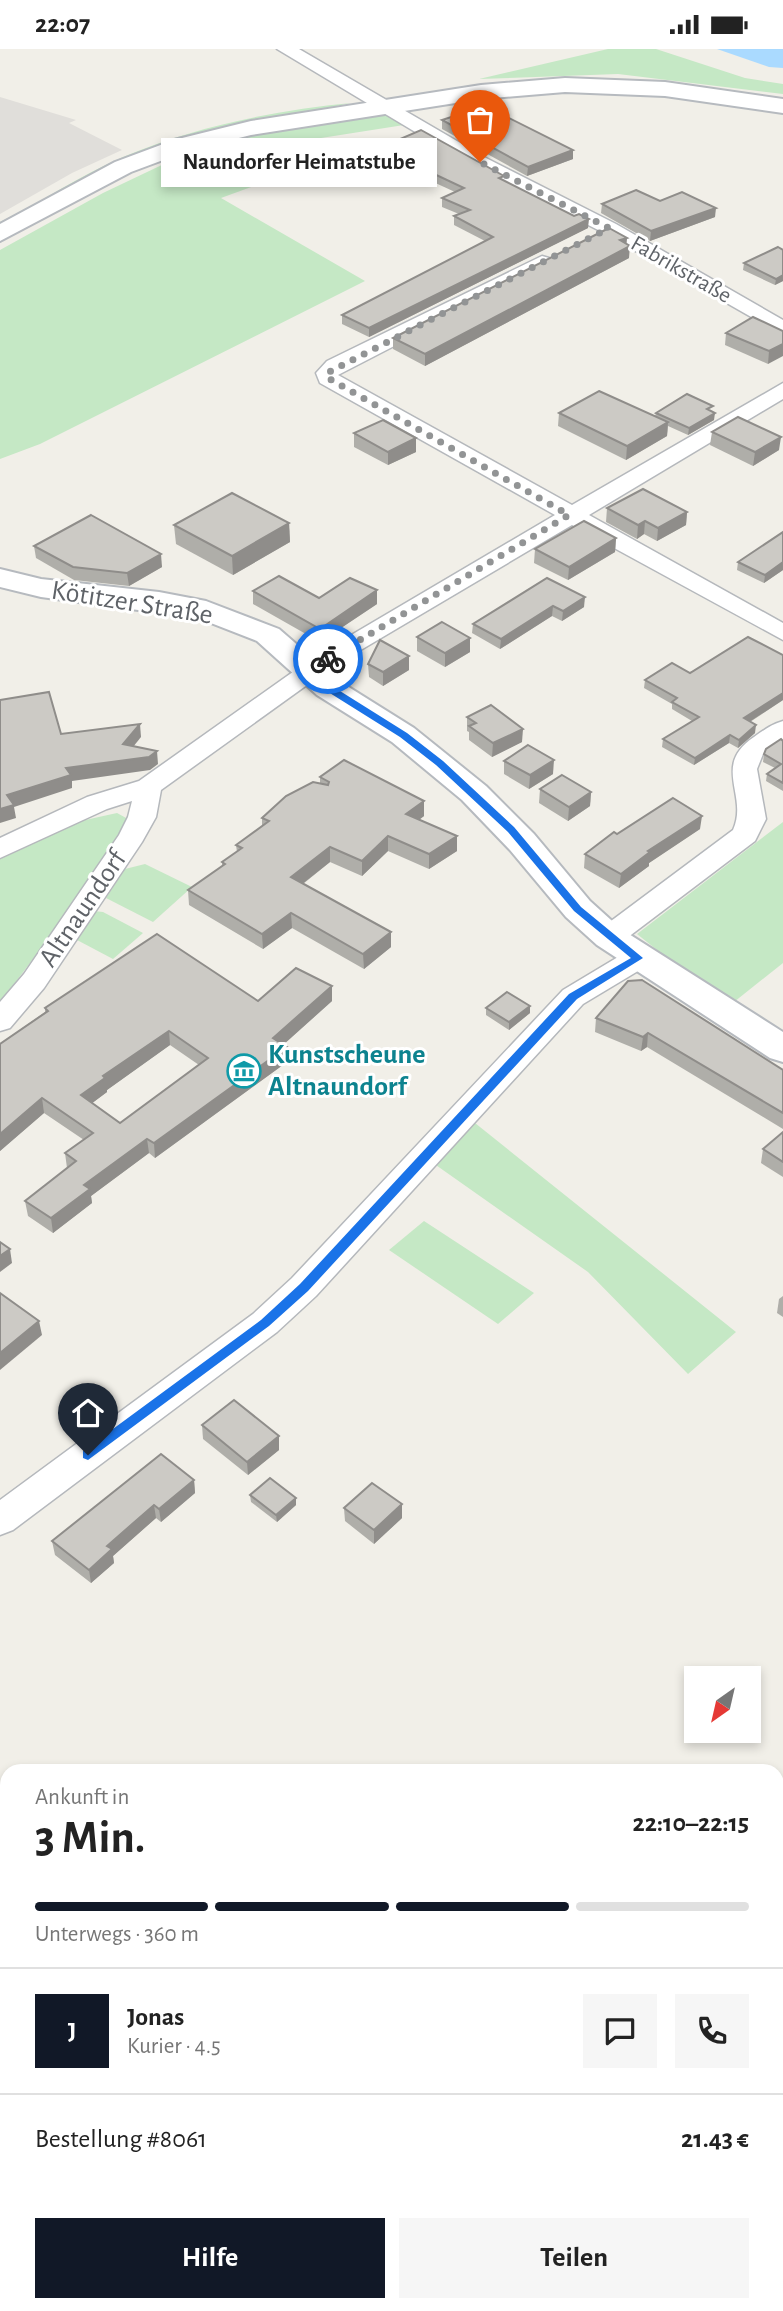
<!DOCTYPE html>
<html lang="de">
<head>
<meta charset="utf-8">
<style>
  :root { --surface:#fff; --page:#f6f6f6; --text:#222; --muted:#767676; --line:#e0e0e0; --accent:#111827 }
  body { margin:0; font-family:"Alegreya Sans",sans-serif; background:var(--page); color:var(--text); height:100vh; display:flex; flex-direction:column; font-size:26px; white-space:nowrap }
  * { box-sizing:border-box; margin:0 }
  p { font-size:23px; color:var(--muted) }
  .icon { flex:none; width:38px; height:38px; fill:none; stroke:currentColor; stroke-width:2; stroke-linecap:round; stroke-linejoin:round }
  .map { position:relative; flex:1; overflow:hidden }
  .drawer { position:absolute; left:0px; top:1715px; width:784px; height:548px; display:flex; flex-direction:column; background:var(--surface); border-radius:21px 21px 0 0; box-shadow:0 4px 10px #0003 }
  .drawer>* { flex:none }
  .needle { width:46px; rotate:214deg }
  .fabs { position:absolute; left:684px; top:1617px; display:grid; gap:14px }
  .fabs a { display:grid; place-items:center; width:77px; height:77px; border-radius:0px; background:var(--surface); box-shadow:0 4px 10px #0003; font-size:35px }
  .pin { position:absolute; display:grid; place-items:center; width:60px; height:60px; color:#fff; margin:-72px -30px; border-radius:50% 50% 50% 0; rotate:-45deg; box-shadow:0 0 7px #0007 }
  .pin .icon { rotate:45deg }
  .courier { position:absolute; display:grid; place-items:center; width:70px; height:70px; margin:-35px; border:5px solid #1a73e8; border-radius:50%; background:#fff; color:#222; box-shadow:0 2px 9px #0007 }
  .bubble { position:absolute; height:49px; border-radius:0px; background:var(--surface); box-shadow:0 4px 10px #0003; font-size:23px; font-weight:700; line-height:49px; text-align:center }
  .headline em { font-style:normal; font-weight:700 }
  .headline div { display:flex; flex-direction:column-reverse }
  .headline { display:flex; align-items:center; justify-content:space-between; height:119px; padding:0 35px }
  h1 { font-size:46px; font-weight:700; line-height:52px }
  .bar { display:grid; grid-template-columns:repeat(4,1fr); gap:10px 7px; align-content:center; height:84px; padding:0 35px }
  .bar i { height:9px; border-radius:5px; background:var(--line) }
  .bar .selected { background:var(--accent) }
  .bar p { grid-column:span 4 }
  .line { display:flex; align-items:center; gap:18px; padding:0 35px; border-top:2px solid var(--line) }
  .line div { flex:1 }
  .round { display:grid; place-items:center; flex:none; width:74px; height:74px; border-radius:0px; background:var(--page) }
  .action { display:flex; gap:14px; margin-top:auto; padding:14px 35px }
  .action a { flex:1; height:80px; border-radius:0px; background:var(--accent); color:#fff; font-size:28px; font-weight:700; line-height:80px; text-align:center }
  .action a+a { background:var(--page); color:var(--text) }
  .status { display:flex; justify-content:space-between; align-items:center; height:49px; padding:0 35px; background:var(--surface); direction:ltr }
  .status svg { height:19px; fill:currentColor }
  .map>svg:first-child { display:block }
</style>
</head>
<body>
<div class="status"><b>22:07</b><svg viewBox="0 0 49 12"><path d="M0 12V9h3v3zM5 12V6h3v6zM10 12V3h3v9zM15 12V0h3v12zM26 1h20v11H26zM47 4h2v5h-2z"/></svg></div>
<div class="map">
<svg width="783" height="2262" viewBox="0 0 783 2262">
  <rect width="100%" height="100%" fill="#f1efe8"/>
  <polygon fill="#e0deda" points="0,48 76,71 69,74 122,101 72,124 0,165"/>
  <g fill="#c5e8c5">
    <polygon points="608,0 656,0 745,29 783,35 783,45 618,25 479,30"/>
    <path d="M351 54 235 78 0 178V173C42 153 80 126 123 108 193 78 276 61 351 54Z"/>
    <polygon points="374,67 391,67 404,76 302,92 334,108 221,149 365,232 40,395 0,410 0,201 103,144 166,114 160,109 215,91"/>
    <polygon points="117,764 128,770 98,823 0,954 0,810 76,773"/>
    <polygon points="783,773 783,914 734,953 662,905 637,885"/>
    <polygon points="145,815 192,838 153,873 106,849 125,820"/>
    <polygon points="94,862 103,863 143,884 113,910 77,891"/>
    <polygon points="475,1074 736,1283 688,1325 588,1223 433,1114"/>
    <polygon points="424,1172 534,1244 498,1275 389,1201"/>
  </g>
  <polygon fill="#aadaff" points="717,0 783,0 783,19 769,18"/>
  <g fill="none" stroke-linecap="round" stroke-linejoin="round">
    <defs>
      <g id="street">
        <polygon points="277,0 299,0 486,109 616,175 783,271 783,286 602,183 472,117"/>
        <polygon points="542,207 549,209 552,213 549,217 338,326 572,456 783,334 783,350 589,466 783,574 783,591 572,476 332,618 161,741 156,768 142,793 44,939 10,979 0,982 0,953 24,925 119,786 128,768 132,752 107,760 0,809 0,789 87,748 139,732 314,608 555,466 320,334 316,324 327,312"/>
        <path d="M783 672V692L763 705 757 720 766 770 755 792 619 895 609 897 599 895 595 888 599 881 733 781C749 746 711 717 754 688 764 681 772 675 783 672Z"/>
        <polygon points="638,899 648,902 652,909 648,916 583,955 316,1247 277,1283 13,1481 0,1486 0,1451 253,1265 292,1229 563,941 628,902"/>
        <polygon points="0,2111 7,2113 7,2157 0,2155"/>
        <rect x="777" y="2114" width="6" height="44"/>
      </g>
      <g id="secondary">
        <polygon points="565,29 665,33 783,50 783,64 665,47 565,43 481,50 251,86 190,101 131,123 0,192 0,175 115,113 174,91 251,72 481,36"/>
        <polygon points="0,520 41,530 159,543 206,552 279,580 339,632 414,679 486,737 534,785 590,852 621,880 783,983 783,1013 770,1009 597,896 566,868 510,801 462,751 392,693 317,646 257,592 198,569 41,548 0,538"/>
      </g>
    </defs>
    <use href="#street" stroke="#b5b8bc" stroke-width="3"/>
    <use href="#secondary" stroke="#b6babf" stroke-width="4"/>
    <use href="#street" fill="#fff" fill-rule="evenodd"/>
    <use href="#secondary" fill="#fff" fill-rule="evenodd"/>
  </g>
  <g fill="#afaea9" fill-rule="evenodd">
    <polygon points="442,71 573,110 527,127 442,80"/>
    <polygon points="379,99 504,132 588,179 369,288 342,275 342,266 485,192 454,176 454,167 459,165 442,158 442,149 455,143 379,108"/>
    <polygon points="660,152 715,168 650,192 601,164 602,155"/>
    <polygon points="627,189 626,195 629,209 425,317 393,300 393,289"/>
    <polygon points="783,201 783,232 775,236 743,221 744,214"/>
    <polygon points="783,282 768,315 725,296 726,284"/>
    <polygon points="713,363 714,371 688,386 668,377 667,387 626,411 558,377 559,364 655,367 656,364"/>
    <polygon points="712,383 779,401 753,417 710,396"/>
    <polygon points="354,384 416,389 416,403 388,416 354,398"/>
    <polygon points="607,459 687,463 686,476 657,492 644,485 637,490 606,473"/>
    <polygon points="289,474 290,493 233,526 176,495 174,476"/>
    <polygon points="783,483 783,521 764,534 737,521 738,513"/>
    <polygon points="616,489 615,503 568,531 534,514 535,500"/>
    <polygon points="34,497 162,518 129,537 74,531 36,509"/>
    <polygon points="547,529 584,558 562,572 552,567 500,600 472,584 473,575"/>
    <polygon points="377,541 377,555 320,593 253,555 253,542 319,549"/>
    <polygon points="417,588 470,603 445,618 417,602"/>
    <polygon points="783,606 783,651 750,673 755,684 738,699 729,694 694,716 662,698 663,690 692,672 672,660 672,655 644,639 645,631"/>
    <polygon points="409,607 409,621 383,637 369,628 368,615"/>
    <polygon points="467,668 522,693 492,708 469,691 469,683 467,682"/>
    <polygon points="783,692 783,742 766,732 767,725 775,719 763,713 764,705"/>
    <polygon points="504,712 553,725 529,740 504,725"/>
    <polygon points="320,728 424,767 419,771 457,787 457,802 429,820 388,802 362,827 330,813 303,835 391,898 364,920 292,879 263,900 189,856 188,841 222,817 222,813 237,803 236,796 262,777 262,769 320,734"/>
    <polygon points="540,740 591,743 590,757 568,772 539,754"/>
    <polygon points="700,780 649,814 649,817 619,839 584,819 585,805 617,785"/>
    <path d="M332 937V952L283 996 287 1013 155 1109 149 1104 91 1147 92 1154 53 1184 28 1167 25 1152 67 1119 65 1104 84 1091 44 1064 0 1102V995L45 963V959L258 952ZM170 996 199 1016 120 1074 92 1054 107 1043V1041Z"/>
    <polygon points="486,959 530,964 509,981 486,966"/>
    <polygon points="596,969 783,1021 783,1080 647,998 641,1002 595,983"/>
    <polygon points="783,1083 783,1128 761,1114 763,1100"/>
    <polygon points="783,1247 783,1268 777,1264 779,1250"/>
    <polygon points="202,1376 279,1387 279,1401 248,1426 203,1390"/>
    <polygon points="194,1431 195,1444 161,1473 156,1469 113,1507 114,1514 91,1534 55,1506 52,1492"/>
    <polygon points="250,1446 296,1449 296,1456 277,1473 251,1453"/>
    <polygon points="344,1459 402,1469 374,1495 345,1472"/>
    <polygon points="780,2025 783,2025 783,2089 782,2089 777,2036"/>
    <polygon points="781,2198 783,2198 783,2262 778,2208"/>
  </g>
  <g fill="#8f8d8a">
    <polygon points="573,101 573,110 527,127 528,118"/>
    <polygon points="716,159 715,168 650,192 651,182"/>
    <polygon points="589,170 588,179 369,288 369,279"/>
    <polygon points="627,189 626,199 630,197 629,209 425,317 425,305 620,191"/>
    <polygon points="783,226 783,232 775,236 776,230"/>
    <polygon points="783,295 783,307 768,315 769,302"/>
    <polygon points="715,364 714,371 688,386 689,379"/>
    <polygon points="668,373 667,387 626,411 627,397"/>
    <polygon points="781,388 779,401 753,417 755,403"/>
    <polygon points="416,389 416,403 388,416 388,403"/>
    <polygon points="687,463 686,476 657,492 658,479"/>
    <polygon points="645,472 644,485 637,490 638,476"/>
    <polygon points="289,474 290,493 233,526 232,507"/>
    <polygon points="616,489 615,503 568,531 569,518"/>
    <polygon points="161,505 162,518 129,537 127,524"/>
    <polygon points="783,513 783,521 764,534 765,526"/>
    <polygon points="377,541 377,555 320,593 320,580"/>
    <polygon points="585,548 584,558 562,572 563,562"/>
    <polygon points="553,557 552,567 500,600 501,590"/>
    <polygon points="470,589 470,603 445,618 445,604"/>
    <polygon points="409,607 409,621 383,637 383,623"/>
    <polygon points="783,644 783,651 743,677 744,669"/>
    <polygon points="140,675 141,688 125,708 123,695"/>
    <polygon points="756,676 755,684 738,699 739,691"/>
    <polygon points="523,680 522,693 492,708 493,694"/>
    <polygon points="730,686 729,694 694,716 695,709"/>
    <polygon points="157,702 158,715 150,721 72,732 72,739 14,758 16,769 0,774 0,760 7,746 66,719"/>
    <polygon points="554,711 553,725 529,740 530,726"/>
    <polygon points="591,743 590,757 568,772 569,758"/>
    <polygon points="424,752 424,767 405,781 406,765"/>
    <polygon points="702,767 700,780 649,814 649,817 619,839 621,825 648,802"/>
    <polygon points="388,787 388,802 362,827 362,812"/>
    <polygon points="457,787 457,802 429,820 429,805"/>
    <polygon points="330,798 330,813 292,843 291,828"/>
    <polygon points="291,864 292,879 263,900 262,885"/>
    <polygon points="391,883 391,898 364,920 363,905"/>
    <polygon points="332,937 332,952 274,1004 273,989"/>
    <polygon points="530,957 530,964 509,981 509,973"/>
    <polygon points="169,982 170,996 107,1041 107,1043 83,1061 81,1046 103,1027"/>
    <polygon points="648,984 647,998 641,1002 643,988"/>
    <polygon points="287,998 287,1013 155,1109 154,1094"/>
    <polygon points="42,1049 44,1064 0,1102 0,1085"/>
    <polygon points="147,1090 149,1104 91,1147 92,1154 53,1184 51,1169 84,1136"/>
    <polygon points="10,1200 12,1214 0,1223 0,1207"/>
    <polygon points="39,1272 42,1286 0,1321 0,1304"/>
    <polygon points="279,1387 279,1401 248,1426 247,1413"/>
    <polygon points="194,1431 195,1444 161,1473 159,1460"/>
    <polygon points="296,1449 296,1456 277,1473 276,1466"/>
    <polygon points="402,1455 402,1469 374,1495 374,1481"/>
    <polygon points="154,1456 156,1469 113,1507 114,1514 91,1534 89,1521 107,1497"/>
  </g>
  <g fill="#cccac5" stroke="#8f8d8a" stroke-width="2" fill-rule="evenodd">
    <polygon points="485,57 573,101 528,118 442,71"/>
    <polygon points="421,81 504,127 499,129 574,167 579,165 589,170 369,279 342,266 493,188 454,167 470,161 442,149 464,139 379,99"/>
    <polygon points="636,141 660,152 682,143 716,159 651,182 602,155"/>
    <polygon points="609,179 627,189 620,191 630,197 425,305 393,289"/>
    <polygon points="778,198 783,201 783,226 776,230 744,214"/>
    <polygon points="753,268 783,282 783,295 769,302 726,284"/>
    <polygon points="599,342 668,373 627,397 559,364"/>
    <polygon points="687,345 713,357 707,360 715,364 689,379 656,364"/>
    <polygon points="738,368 781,388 755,403 712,383"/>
    <polygon points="383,371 416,389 388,403 354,384"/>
    <polygon points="643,440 687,463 658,479 645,472 638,476 607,459"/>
    <polygon points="232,444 289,474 232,507 174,476"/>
    <polygon points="91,466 161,505 127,524 73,518 34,497"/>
    <polygon points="584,472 616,489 569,518 535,500"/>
    <polygon points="783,483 783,513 765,526 738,513"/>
    <polygon points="279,527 319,549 350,529 377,541 320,580 253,542"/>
    <polygon points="547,529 585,548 563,562 553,557 501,590 473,575"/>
    <polygon points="442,573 470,589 445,604 417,588"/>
    <polygon points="748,588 783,606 783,644 744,669 756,676 739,691 730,686 695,709 663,690 699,668 672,653 677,649 645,631 672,614 690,624"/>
    <polygon points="380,591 409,607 383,623 368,615"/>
    <polygon points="49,643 61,685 140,675 123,695 157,702 149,708 66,719 71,726 7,746 14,756 0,760 0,651"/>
    <polygon points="491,656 523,680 493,694 469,677 476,674 467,668"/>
    <polygon points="781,690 783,692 783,734 767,725 781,715 764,705 766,700"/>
    <polygon points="528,696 554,711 530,726 504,712"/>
    <polygon points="344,711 424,752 406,765 457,787 429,805 388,787 362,812 330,798 291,828 391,883 363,905 291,864 262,885 188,841 225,815 222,813 242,799 236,796 269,772 262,769 286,747 313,733 328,736 329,733 320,728"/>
    <polygon points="562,726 591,743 569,758 540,740"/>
    <polygon points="673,749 702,767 648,802 650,803 621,825 585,805 614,783 617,785"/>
    <path d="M157 885 258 952 296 919 332 937 273 989 287 998 154 1094 147 1090 84 1136 90 1140 51 1169 25 1152 76 1112 65 1104 93 1084 42 1049 0 1085V995L48 962 45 959ZM169 982 208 1009 120 1074 81 1046 105 1029 103 1027Z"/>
    <polygon points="642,931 783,1021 783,1064 648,984 643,988 596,969 628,932"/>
    <polygon points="507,943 530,957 509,973 486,959"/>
    <polygon points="783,1083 783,1113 763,1100"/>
    <polygon points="0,1193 10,1200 0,1207"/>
    <polygon points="0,1244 39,1272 0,1304"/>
    <polygon points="234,1351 279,1387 247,1413 202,1376"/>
    <polygon points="161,1405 194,1431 159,1460 154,1456 107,1497 112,1500 89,1521 52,1492"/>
    <polygon points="270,1429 296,1449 276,1466 250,1446"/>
    <polygon points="372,1434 402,1455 374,1481 344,1459"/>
    <polygon points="780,2025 783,2025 783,2055"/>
    <polygon points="781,2198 783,2198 783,2220"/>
    <polygon points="7,2247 7,2256 55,2256 63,2262 0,2262 0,2255"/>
    <polygon points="196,2256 251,2256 250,2262 196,2262"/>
    <rect x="603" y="2256" width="91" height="6"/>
  </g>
  <polygon fill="#1a73e8" points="325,608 332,610 315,622 332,637 407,684 443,712 514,778 581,858 643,909 577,950 308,1242 269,1277 88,1411 83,1409 83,1402 261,1271 300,1235 569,945 631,909 574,862 508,783 436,716 400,688 325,641 306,624 306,620"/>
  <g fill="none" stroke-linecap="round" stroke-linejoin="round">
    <polyline stroke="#929495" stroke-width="7" stroke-dasharray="0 12.6" points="328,610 569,466 328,329 327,324 609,179 480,113"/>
  </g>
  <defs>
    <symbol id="museum-ring" viewBox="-11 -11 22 22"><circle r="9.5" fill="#fff" stroke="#0f9aa8" stroke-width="1.5"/><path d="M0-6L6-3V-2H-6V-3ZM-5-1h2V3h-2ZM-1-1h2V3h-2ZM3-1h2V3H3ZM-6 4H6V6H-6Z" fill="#0f9aa8"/></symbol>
  </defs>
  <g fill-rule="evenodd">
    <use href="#museum-ring" x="225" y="1003" width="38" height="38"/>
  </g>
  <g text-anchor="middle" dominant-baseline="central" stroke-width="6" stroke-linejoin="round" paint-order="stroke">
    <g font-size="23" fill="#5f6368" stroke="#fff">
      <text transform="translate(681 221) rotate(30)">Fabrikstraße</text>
    </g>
    <g font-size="28" fill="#5f6368" stroke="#fff">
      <text transform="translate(132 554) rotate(9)">Kötitzer Straße</text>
      <text transform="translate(83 860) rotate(-56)">Altnaundorf</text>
    </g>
    <g font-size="28" font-weight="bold" fill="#0d838f" stroke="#fff" text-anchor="start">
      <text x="268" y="1006">Kunstscheune<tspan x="268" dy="32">Altnaundorf</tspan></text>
    </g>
  </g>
</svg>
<div class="fabs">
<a><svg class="needle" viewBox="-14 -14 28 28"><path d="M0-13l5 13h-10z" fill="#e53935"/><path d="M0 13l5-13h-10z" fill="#767676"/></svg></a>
</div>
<div class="pin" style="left:480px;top:113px;background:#ea580c"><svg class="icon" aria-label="bag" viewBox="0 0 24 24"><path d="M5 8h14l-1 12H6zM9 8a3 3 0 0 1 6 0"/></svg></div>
<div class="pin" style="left:88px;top:1406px;background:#1f2937"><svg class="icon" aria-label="home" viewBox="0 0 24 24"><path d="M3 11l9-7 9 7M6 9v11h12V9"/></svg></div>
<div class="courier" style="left:328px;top:610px"><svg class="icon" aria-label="bike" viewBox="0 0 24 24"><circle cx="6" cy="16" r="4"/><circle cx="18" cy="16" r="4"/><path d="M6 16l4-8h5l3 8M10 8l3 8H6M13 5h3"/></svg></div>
<div class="bubble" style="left:161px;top:89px;width:276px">Naundorfer Heimatstube</div>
<section class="drawer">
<div class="headline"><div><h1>3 Min.</h1><p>Ankunft in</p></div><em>22:10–22:15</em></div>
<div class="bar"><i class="selected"></i><i class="selected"></i><i class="selected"></i><i></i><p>Unterwegs · 360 m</p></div>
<div class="line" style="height:126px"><b class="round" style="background:var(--accent);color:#fff">J</b><div><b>Jonas</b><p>Kurier · 4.5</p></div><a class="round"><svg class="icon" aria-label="chat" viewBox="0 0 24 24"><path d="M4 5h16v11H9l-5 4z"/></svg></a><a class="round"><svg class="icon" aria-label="phone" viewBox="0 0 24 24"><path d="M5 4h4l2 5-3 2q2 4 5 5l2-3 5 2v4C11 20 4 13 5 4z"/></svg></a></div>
<div class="line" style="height:91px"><div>Bestellung #8061</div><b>21.43 €</b></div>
<div class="action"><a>Hilfe</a><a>Teilen</a></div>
</section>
</div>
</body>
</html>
